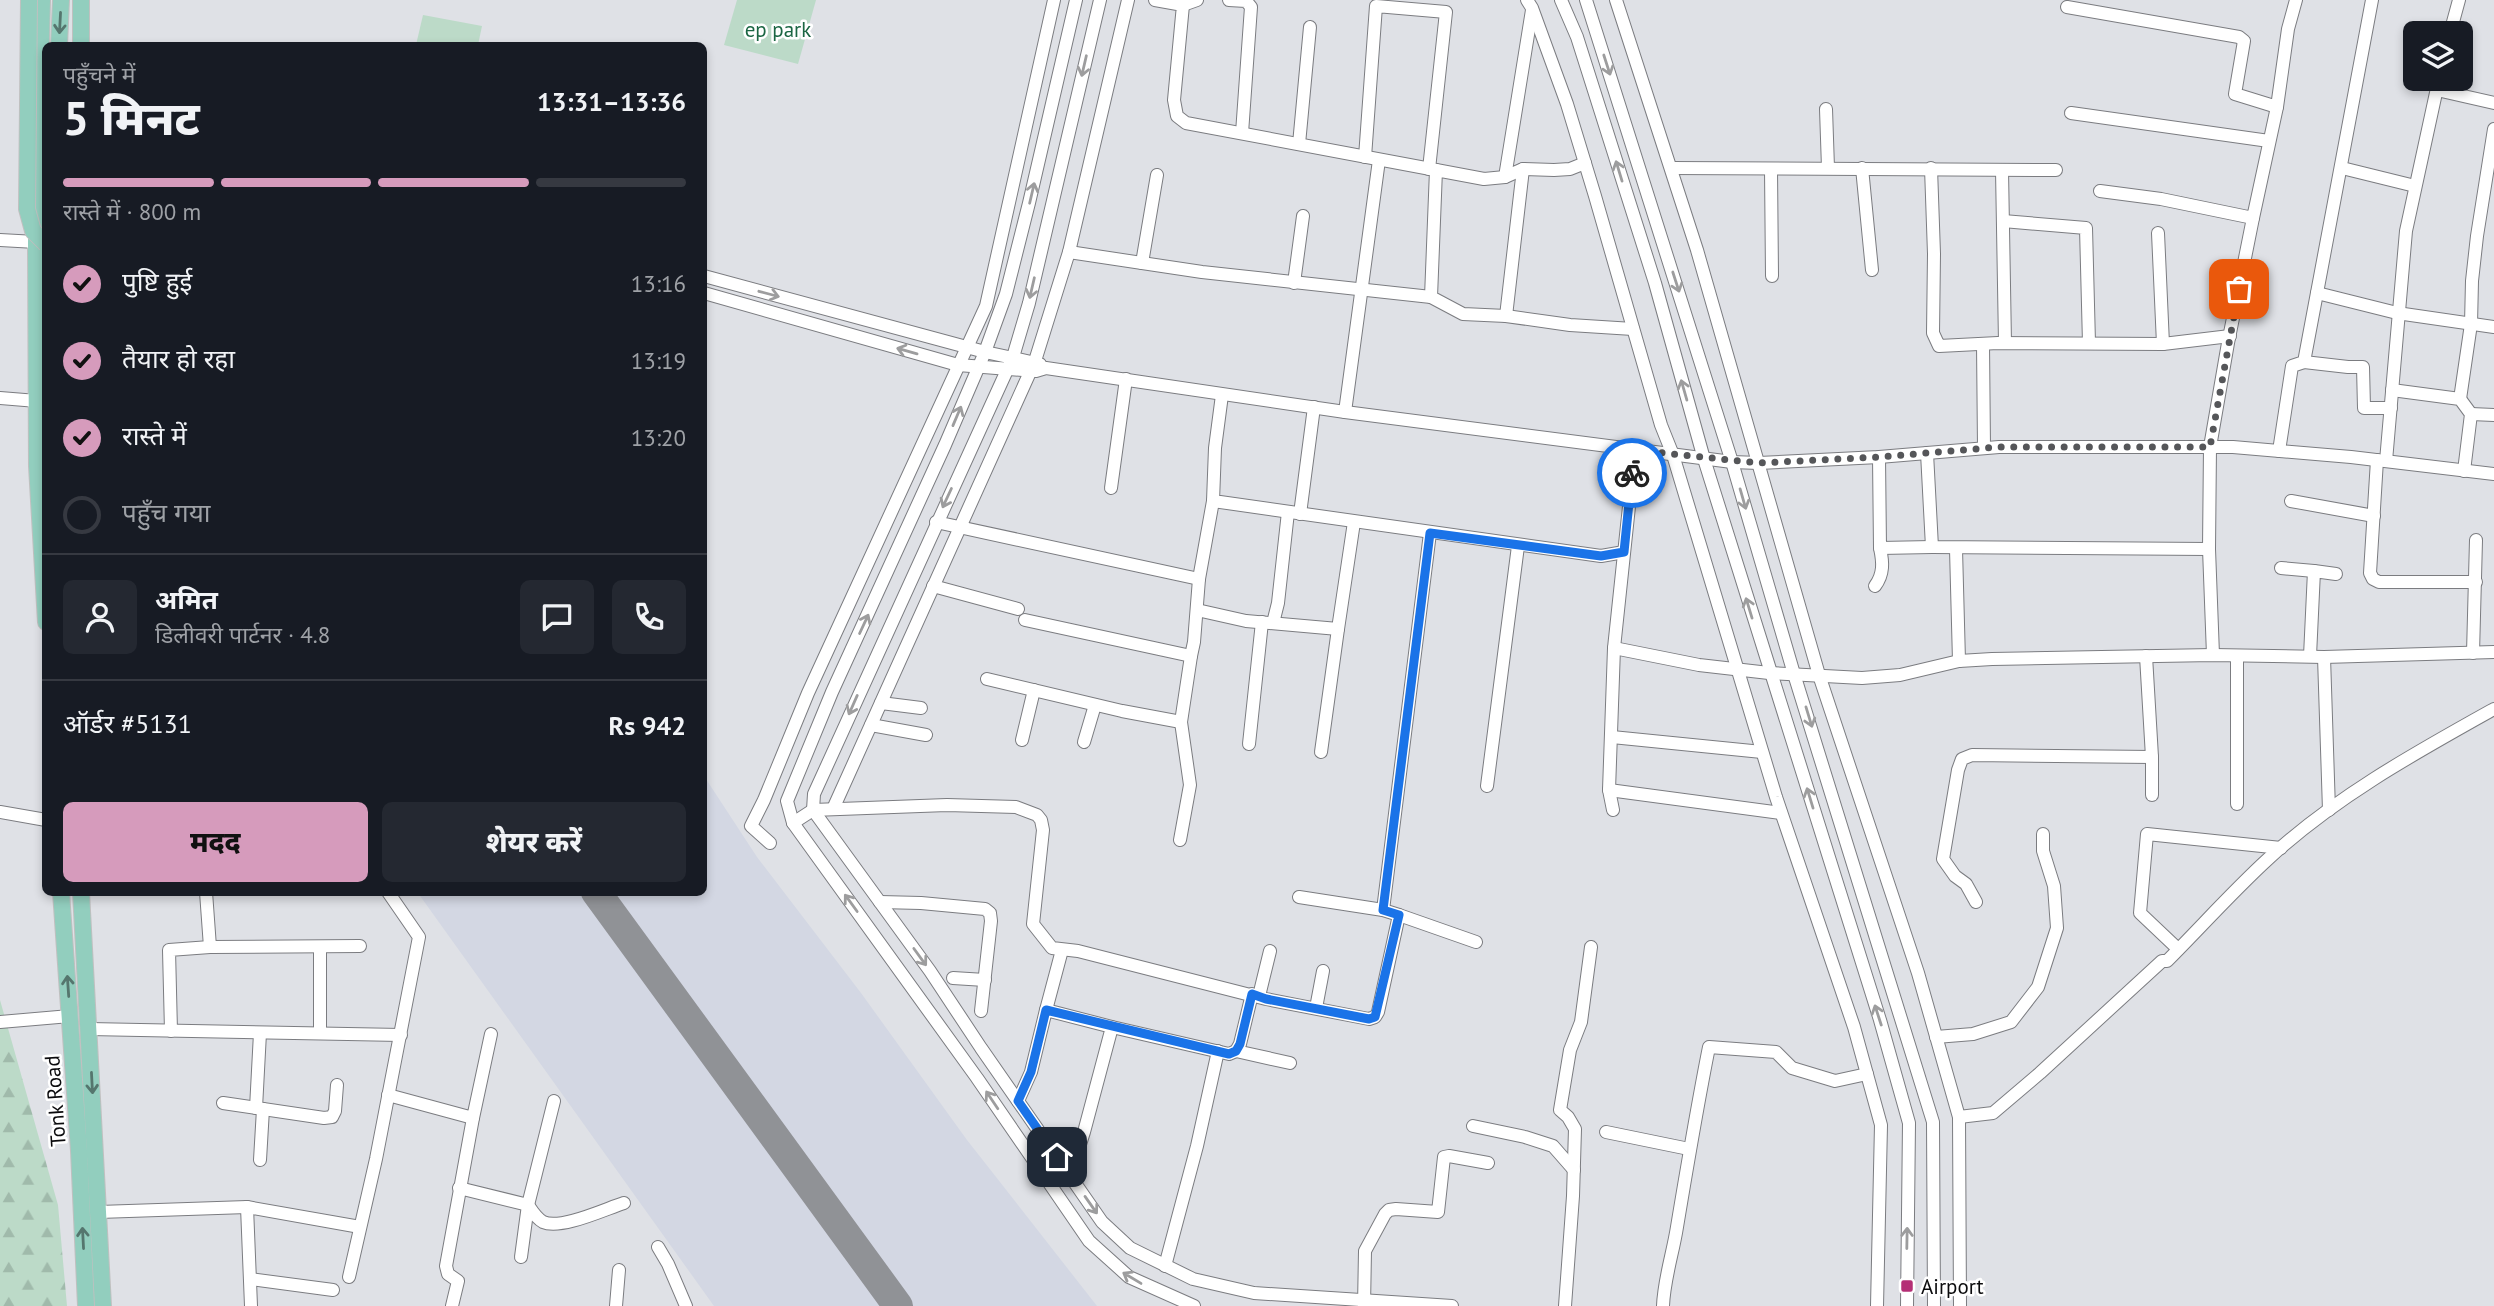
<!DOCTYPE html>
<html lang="hi">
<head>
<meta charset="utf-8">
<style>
  :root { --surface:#171b24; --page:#242831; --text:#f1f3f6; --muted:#9ea1a6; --line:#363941; --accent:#d69bbc }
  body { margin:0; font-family:"PT Sans","Noto Sans Devanagari",sans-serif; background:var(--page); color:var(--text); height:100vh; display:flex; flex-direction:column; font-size:26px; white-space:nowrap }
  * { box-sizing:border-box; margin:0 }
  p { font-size:23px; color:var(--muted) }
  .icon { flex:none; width:38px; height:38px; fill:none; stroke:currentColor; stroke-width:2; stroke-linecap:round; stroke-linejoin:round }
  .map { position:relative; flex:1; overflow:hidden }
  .panel { position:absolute; left:42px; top:42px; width:665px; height:854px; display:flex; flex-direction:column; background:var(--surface); border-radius:10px; box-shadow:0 4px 10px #0003 }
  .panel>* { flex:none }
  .fabs { position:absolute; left:2403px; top:21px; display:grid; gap:14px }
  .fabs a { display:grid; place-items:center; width:70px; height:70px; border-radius:10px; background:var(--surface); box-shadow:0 4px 10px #0003; font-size:35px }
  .pin { position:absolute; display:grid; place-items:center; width:60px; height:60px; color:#fff; margin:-30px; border-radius:14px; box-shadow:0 4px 10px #0006 }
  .courier { position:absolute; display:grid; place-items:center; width:70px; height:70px; margin:-35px; border:5px solid #1a73e8; border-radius:50%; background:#fff; color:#222; box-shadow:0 2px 9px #0007 }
  .headline em { font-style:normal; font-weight:800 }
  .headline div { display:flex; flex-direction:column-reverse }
  .headline { display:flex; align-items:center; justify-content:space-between; height:119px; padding:0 21px }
  h1 { font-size:46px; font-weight:800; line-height:52px }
  .bar { display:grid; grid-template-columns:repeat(4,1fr); gap:10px 7px; align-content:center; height:84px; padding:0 21px }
  .bar i { height:9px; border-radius:5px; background:var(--line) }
  .bar .active { background:var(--accent) }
  .bar p { grid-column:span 4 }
  .line { display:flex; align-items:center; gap:18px; padding:0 21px; border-top:2px solid var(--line) }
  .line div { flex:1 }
  .round { display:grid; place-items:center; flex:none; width:74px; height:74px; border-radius:10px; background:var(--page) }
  ol { padding:0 21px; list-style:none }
  li { display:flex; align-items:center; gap:21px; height:77px }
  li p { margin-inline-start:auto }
  li .icon { padding:7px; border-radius:50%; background:var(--accent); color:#111; stroke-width:4 }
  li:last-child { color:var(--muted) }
  li i { width:38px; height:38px; border:4px solid var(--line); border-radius:50% }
  .primary-button { display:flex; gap:14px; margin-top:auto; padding:14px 21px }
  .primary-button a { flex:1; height:80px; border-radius:10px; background:var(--accent); color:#111; font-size:28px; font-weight:800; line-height:80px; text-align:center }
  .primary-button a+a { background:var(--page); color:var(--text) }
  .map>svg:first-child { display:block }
</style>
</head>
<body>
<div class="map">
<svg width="2494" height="1306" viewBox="0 0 2494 1306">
  <defs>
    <pattern id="forest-firs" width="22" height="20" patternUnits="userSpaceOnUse" patternTransform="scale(1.75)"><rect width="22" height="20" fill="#bcdac8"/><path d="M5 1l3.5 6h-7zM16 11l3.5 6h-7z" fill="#a0baab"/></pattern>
  </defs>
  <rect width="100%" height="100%" fill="#dfe1e6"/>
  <polygon fill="#d3d7e3" points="704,776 757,857 861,993 967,1140 1097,1306 714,1306 418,893 704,892"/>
  <polygon fill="url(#forest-firs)" points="0,1000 58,1205 67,1306 0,1306"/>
  <g fill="#bcdac8">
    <polygon points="737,0 816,0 798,64 724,45"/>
    <polygon points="423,15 482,26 478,45 416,45"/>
  </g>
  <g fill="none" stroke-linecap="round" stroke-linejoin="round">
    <polyline stroke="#909296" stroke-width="30" points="596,892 898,1306"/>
    <defs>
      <g id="minor">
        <polyline points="1076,0 1029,203 1006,294 985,352 945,445 832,692 787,801 793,823 977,1078 1089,1241 1129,1277 1194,1306"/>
        <polyline points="1100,0 1029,303 1013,357 814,794 813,810 930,971 981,1048 1102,1222 1130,1248 1193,1279 1254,1293 1452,1306"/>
        <polyline points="1155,0 1183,5 1174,100 1177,116 1186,123 1436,170"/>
        <polyline points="1229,0 1246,1 1251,7 1242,133"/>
        <polyline points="1527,0 1532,8 1567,104 1595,196 1661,425 1673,455 1776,797 1854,1027 1881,1125 1877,1306"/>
        <polyline points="1561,0 1577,37 1655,283 1704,459 1880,1020 1909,1123 1907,1306"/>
        <polyline points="1586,0 1732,462 1794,674 1933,1122 1934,1306"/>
        <polyline points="1616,0 1697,250 1819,675 1918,973 1959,1117 1960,1306"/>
        <polyline points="1183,5 1197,0"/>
        <polyline points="2067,7 2239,37 2244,41 2235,94 2277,107"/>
        <polyline points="1532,10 1505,177 1523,169 1554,170 1570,169 1585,163"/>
        <polyline points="2450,33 2459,0"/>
        <polyline points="2437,90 2494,103"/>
        <polyline points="1826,109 1828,168"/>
        <polyline points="2071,113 2269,141"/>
        <polyline points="1299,144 1310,27"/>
        <polyline points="1365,157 1376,6 1446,12 1429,169"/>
        <polyline points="1671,168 2056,170"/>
        <polyline points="1862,168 1872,270"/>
        <polyline points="1931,168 1934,254 1933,333 1939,346 1998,343 2163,344 2158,233"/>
        <polyline points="2342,168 2415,186"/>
        <polyline points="1771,169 1772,276"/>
        <polyline points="2002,170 2005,343"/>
        <polyline points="1505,177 1484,179 1436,170 1431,297 1463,314 1506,316 1523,169"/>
        <polyline points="2100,191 2161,199 2253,218 2277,107 2288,29 2296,0"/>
        <polyline points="2003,221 2086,228 2089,343"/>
        <polyline points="0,240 36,242"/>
        <polyline points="1069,252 1202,272 1431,297"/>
        <polyline points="1142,263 1157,175"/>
        <polyline points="704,276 985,352 1040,364"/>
        <polyline points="1294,283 1303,216"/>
        <polyline points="704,293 958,365 1036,371 1046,368 1345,412 1732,462 1759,463 1879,457 1999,447 2233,447 2351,457 2494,474"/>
        <polyline points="2317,293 2397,313 2494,327"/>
        <polyline points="1506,316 1570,325 1633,329"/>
        <polyline points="1983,344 1984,448"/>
        <polyline points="2163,344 2230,336"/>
        <polyline points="2304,362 2348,367 2363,367 2364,408 2391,408"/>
        <polyline points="2392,390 2460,399 2471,414 2464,471"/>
        <polyline points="1222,395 1215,448 1213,501 1601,556 1624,552"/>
        <polyline points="0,398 37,401"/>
        <polyline points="2460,399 2471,324 2472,281 2477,236 2494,129"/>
        <polyline points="1345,412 1379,160"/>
        <polyline points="2471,414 2494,415"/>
        <polyline points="2279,451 2292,366 2304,362 2372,0"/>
        <polyline points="1927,453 1932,547 2209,549"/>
        <polyline points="1879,457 1880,548 1932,547"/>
        <polyline points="2377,460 2370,573 2373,579 2379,582 2476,582"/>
        <polyline points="2386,461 2406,231 2439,79"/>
        <polyline points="1111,488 1126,379"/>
        <polyline points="2291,501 2374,516"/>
        <polyline points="1300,514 1314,407"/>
        <polyline points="936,522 1199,579 1213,501"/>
        <polyline points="1956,549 1959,661"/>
        <polyline points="2281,568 2314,571"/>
        <polyline points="933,586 1018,609"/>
        <path d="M1875 586C1884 574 1883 562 1880 548"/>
        <polyline points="1197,610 1246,621 1338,629 1354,522"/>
        <polyline points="1025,620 1191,656 1194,642 1199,579"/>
        <polyline points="1273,623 1278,603 1288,512"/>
        <polyline points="1614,648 1699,665 1769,673 1862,678 1900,675 1959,661 1992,659 2213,655 2324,657 2494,652"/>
        <polyline points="2473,653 2476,540"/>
        <polyline points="2213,655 2209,549 2210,447 2228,343 2253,218"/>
        <polyline points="2310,656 2314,571 2336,574"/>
        <polyline points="2324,657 2329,810"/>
        <polyline points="987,679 1122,711 1181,722"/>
        <polyline points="881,703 921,708"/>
        <polyline points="871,725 926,735"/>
        <polyline points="1612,737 1762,752"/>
        <polyline points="1022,740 1034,690"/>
        <polyline points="1084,742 1095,705"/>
        <polyline points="1249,744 1262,622"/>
        <polyline points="1321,752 1338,629"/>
        <polyline points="1487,786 1518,546"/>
        <polyline points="1609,790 1781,813"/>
        <polyline points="2152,795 2152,757"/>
        <polyline points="2237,804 2237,657"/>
        <polyline points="833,809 1035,361 1069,252 1128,0"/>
        <polyline points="1613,810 1609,790 1614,648 1635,450"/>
        <polyline points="0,812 46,820"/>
        <polyline points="793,823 813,810 947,805 1016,807 1037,815 1041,820 1043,830 1033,924 1052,948 1078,951 1266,999 1369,1019 1375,1017 1378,1012 1399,915 1383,910 1299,897"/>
        <polyline points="1180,840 1190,785 1181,722 1191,656"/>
        <polyline points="770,843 751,826 764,800 808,693 986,306 1054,0"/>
        <polyline points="206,892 210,947 360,946"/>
        <polyline points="880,902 921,903 985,909 990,913 991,921 981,1011"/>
        <polyline points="1976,902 1966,884 1955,876 1943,859 1958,770 1962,759 1972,755 2152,757 2146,656"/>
        <polyline points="1383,910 1430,533"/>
        <polyline points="1399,915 1476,942"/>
        <polyline points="2178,949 2140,913 2147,834 2281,848"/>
        <polyline points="953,978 985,980"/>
        <polyline points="1259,996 1270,951"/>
        <polyline points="1316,1008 1323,971"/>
        <polyline points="1046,1010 1062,950"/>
        <polyline points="0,1022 70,1016"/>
        <polyline points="1112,1027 1229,1054 1236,1051 1240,1044 1252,994"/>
        <polyline points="89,1029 401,1035"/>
        <polyline points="171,1031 169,950 210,947"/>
        <polyline points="320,1033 320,947"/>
        <polyline points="1936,1037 1973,1034 2011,1022 2038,987 2057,928 2054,886 2043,851 2043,834"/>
        <polyline points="1236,1051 1290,1063"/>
        <polyline points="388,1095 473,1118 491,1034"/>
        <polyline points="1018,1101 1031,1072 1046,1010 1112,1027 1084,1132 1070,1175"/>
        <polyline points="223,1103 324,1118 332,1117 335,1111 337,1085"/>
        <polyline points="256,1108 260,1033"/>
        <path d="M1959 1117 1993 1113 2040 1073 2162 961H2167C2201 927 2233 891 2268 859 2335 797 2415 753 2494 709"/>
        <polyline points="1473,1126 1525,1137 1553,1146 1574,1170"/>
        <polyline points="1606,1132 1689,1149"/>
        <polyline points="260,1160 263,1109"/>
        <polyline points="459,1188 528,1205 554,1101"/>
        <path d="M528 1205C532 1211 536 1218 543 1222 561 1230 605 1209 624 1203"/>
        <polyline points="247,1207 251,1306"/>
        <polyline points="99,1212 247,1207 360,1227"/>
        <polyline points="658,1247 668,1264 686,1306"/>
        <polyline points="521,1257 528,1205"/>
        <polyline points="1165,1266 1197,1146 1218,1051"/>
        <polyline points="349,1277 376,1159 419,937 388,892"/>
        <polyline points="250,1279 333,1290"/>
        <polyline points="452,1306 458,1281 448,1274 446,1266 473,1118"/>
        <polyline points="616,1306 619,1270"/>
        <polyline points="1364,1306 1365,1251 1385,1214 1389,1210 1396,1209 1438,1212 1444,1157 1449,1156 1488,1163"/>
        <polyline points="1565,1306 1573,1196 1575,1129 1568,1117 1560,1110 1570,1050 1581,1022 1591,947"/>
        <path d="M1663 1306C1664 1279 1673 1253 1677 1227 1687 1167 1697 1107 1709 1047L1776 1052 1792 1068 1835 1081 1867 1074"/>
      </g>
      <g id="major">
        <polyline points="42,0 36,242 37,466 46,622"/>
        <polyline points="81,0 81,46"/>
        <polyline points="59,46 61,0"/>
        <polyline points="61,892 79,1151 86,1306"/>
        <polyline points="81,892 103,1306"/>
      </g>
    </defs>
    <use href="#minor" stroke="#7b7c80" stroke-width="14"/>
    <use href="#major" stroke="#c0c0c0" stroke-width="18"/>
    <use href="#minor" stroke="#fff" stroke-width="12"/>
    <use href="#major" stroke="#92cebe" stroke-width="16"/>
    <defs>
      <polyline id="major-bridge" points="29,0 27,209 33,231 46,244"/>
    </defs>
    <use href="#major-bridge" stroke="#c0c0c0" stroke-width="18" stroke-linecap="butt"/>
    <use href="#major-bridge" stroke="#92cebe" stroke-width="16"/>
  </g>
  <defs><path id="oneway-shaft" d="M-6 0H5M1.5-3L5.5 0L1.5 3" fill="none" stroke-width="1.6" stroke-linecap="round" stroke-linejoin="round" transform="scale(1.75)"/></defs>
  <g stroke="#55766e">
    <use href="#oneway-shaft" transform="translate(60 23) rotate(93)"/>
    <use href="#oneway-shaft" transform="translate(68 986) rotate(-94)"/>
    <use href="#oneway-shaft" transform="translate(92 1083) rotate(87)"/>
    <use href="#oneway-shaft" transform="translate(83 1238) rotate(-93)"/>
  </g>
  <g stroke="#9d9d9e">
    <use href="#oneway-shaft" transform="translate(1607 65) rotate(72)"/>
    <use href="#oneway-shaft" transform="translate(1084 66) rotate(103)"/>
    <use href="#oneway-shaft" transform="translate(1619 171) rotate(-107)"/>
    <use href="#oneway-shaft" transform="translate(1032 193) rotate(-77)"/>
    <use href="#oneway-shaft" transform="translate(1676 282) rotate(72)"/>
    <use href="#oneway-shaft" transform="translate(1032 288) rotate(103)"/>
    <use href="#oneway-shaft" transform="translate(769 294) rotate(15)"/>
    <use href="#oneway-shaft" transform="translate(907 351) rotate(-164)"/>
    <use href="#oneway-shaft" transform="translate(1684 390) rotate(-106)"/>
    <use href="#oneway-shaft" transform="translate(957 416) rotate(-67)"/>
    <use href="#oneway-shaft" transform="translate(947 498) rotate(115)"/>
    <use href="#oneway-shaft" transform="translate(1743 499) rotate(74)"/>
    <use href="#oneway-shaft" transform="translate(1749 608) rotate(-107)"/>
    <use href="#oneway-shaft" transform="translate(864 624) rotate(-65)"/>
    <use href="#oneway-shaft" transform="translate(853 705) rotate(114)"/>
    <use href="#oneway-shaft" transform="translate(1809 717) rotate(73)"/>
    <use href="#oneway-shaft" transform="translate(1810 798) rotate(-107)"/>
    <use href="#oneway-shaft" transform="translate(851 903) rotate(-126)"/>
    <use href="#oneway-shaft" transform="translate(920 957) rotate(54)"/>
    <use href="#oneway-shaft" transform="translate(1878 1015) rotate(-108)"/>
    <use href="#oneway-shaft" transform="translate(992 1100) rotate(-124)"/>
    <use href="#oneway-shaft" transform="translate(1091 1205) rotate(55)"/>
    <use href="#oneway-shaft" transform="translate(1907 1238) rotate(-89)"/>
    <use href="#oneway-shaft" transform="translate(1132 1278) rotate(-149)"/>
  </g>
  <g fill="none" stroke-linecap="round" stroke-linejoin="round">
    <polyline stroke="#555659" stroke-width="7" stroke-dasharray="0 12.6" points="1632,473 1635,450 1759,463 1879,457 1999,447 2210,447 2239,289"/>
    <polyline stroke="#1a73e8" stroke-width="9" points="1057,1157 1018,1101 1031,1072 1046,1010 1229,1054 1236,1051 1240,1044 1252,994 1266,999 1369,1019 1375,1017 1399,915 1383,910 1430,533 1601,556 1624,552 1632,473"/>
  </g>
  <rect fill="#b42f75" stroke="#fff" stroke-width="2.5" x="1900" y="1279" width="14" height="14" rx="3.5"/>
  <g text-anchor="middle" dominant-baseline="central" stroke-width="5" stroke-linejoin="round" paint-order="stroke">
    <g font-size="21" fill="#1b6643" stroke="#fff">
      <text x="778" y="29">ep park</text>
    </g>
    <g font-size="21" fill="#0b0b0d" stroke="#fff">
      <text transform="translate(55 1101) rotate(-94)">Tonk Road</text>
    </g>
    <g font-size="21" fill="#0b0b0d" stroke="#fff" text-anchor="start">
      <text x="1921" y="1286">Airport</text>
    </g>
  </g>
</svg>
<div class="fabs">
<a><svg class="icon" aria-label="layers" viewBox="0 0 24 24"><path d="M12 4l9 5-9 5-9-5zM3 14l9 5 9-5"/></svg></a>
</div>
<div class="pin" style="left:2239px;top:289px;background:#ea580c"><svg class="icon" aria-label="bag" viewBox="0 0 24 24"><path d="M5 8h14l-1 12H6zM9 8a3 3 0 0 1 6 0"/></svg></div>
<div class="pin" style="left:1057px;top:1157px;background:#1f2937"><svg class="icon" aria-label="home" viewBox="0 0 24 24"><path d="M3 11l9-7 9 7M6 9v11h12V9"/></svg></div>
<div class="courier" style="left:1632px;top:473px"><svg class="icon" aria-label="bike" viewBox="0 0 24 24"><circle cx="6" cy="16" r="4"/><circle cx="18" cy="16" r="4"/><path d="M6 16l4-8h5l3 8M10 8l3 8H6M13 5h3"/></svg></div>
<section class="panel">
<div class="headline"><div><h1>5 मिनट</h1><p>पहुँचने में</p></div><em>13:31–13:36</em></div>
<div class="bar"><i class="active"></i><i class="active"></i><i class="active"></i><i></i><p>रास्ते में · 800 m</p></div>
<ol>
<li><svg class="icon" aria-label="check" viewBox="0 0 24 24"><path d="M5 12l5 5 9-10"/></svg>पुष्टि हुई<p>13:16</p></li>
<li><svg class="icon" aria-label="check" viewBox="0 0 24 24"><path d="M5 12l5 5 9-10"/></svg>तैयार हो रहा<p>13:19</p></li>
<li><svg class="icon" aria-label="check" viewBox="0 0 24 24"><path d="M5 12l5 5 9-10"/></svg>रास्ते में<p>13:20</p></li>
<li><i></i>पहुँच गया</li>
</ol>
<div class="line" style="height:126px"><a class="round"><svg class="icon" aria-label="person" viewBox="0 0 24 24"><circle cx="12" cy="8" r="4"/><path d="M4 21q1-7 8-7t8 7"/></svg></a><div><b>अमित</b><p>डिलीवरी पार्टनर · 4.8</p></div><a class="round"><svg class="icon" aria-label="chat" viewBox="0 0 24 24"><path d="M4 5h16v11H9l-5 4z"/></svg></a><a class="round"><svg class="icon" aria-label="phone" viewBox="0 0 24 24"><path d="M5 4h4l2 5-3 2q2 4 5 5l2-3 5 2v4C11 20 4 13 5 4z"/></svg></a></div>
<div class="line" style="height:91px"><div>ऑर्डर #5131</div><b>Rs 942</b></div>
<div class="primary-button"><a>मदद</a><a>शेयर करें</a></div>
</section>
</div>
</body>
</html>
